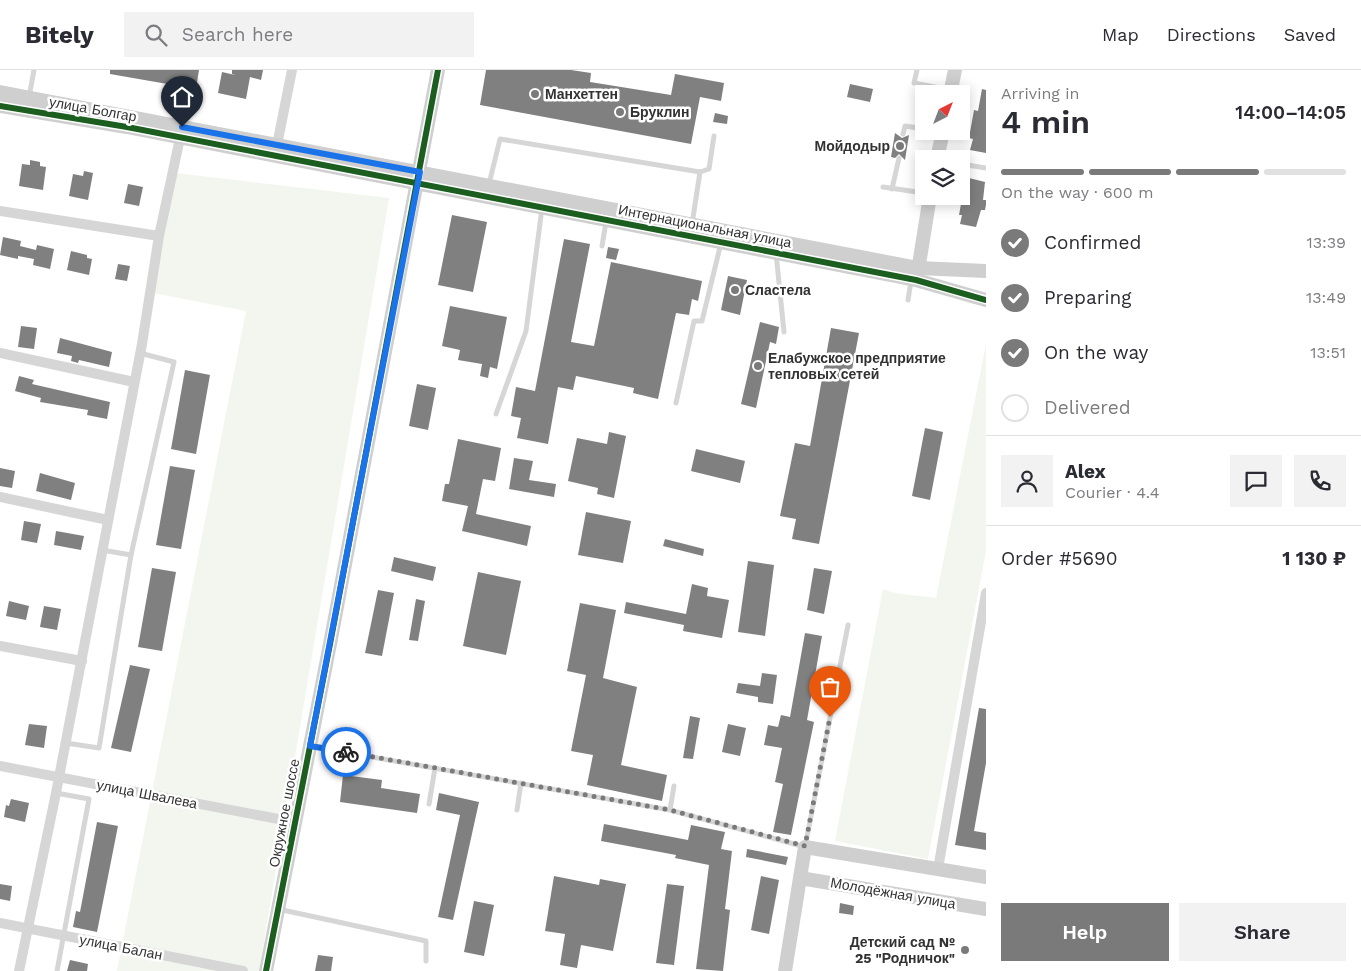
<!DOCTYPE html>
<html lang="en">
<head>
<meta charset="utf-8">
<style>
  :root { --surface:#fff; --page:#f2f2f3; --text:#2b2b33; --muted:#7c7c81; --line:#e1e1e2; --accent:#7a7a7a }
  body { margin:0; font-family:"Work Sans",sans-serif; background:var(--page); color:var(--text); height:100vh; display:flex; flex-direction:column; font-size:19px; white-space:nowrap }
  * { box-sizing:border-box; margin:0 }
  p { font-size:16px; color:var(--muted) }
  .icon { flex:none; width:28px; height:28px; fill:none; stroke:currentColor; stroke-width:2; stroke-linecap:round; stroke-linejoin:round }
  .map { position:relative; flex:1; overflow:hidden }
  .panel { display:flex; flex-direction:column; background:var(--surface); width:375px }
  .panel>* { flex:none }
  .needle { width:32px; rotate:42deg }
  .buttons { position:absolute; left:915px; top:15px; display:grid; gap:10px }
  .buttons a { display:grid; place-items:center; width:55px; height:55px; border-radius:0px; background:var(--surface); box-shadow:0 2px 12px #0003; font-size:25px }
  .pin { position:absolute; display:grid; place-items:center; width:42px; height:42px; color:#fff; margin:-51px -21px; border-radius:50% 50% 50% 0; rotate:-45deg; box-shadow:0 0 5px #0007 }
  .pin .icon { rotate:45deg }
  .courier { position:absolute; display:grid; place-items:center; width:50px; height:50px; margin:-25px; border:4px solid #1a73e8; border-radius:50%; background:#fff; color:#222; box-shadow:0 1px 6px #0007 }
  .overview em { font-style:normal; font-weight:600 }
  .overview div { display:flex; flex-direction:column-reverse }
  .overview { display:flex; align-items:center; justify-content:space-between; height:85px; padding:0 15px }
  h1 { font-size:32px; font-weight:600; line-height:38px }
  .bar { display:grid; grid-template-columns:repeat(4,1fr); gap:8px 5px; align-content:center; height:60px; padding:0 15px }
  .bar i { height:6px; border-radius:4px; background:var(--line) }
  .bar .active { background:var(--accent) }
  .bar p { grid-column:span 4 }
  .line { display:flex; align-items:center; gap:12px; padding:0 15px; border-top:1px solid var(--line) }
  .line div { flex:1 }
  .round { display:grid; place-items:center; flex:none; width:52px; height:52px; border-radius:0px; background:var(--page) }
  ol { padding:0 15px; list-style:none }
  li { display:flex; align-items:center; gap:15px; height:55px }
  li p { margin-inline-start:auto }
  li .icon { padding:5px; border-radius:50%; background:var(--accent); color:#fff; stroke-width:4 }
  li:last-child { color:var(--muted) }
  li i { width:28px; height:28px; border:2px solid var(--line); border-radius:50% }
  .primary-button { display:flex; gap:10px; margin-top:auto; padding:10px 15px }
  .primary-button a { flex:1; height:58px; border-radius:0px; background:var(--accent); color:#fff; font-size:20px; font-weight:600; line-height:58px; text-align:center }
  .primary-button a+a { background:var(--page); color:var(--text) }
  header { display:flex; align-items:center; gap:30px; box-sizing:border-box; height:70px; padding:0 25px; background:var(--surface); border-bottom:1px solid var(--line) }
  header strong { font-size:24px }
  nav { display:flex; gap:28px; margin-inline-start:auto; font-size:18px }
  .search { width:350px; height:45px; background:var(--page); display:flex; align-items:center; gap:12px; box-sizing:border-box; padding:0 18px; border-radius:0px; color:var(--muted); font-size:19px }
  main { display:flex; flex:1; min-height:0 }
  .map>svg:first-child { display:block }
</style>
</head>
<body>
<header>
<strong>Bitely</strong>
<div class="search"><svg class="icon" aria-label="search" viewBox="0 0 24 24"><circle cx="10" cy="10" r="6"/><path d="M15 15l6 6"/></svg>Search here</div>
<nav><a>Map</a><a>Directions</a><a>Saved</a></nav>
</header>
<main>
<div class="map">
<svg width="986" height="901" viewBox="0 0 986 901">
  <rect width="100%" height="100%" fill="#fff"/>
  <g fill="#f3f6ee">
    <polygon points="176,103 389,128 259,901 117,901 246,241 153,223"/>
    <polygon points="986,274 986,481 928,789 835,771 883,519 894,523 936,528"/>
  </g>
  <g fill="#808080">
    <polygon points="110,0 199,0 196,19 110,4"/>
    <polygon points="232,0 263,0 261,10 250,7 246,29 218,23 222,2 235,5 232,4"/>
    <polygon points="486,0 571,0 591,3 590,12 671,25 675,4 724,13 721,31 700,27 691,74 480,35"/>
    <polygon points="850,14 873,19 870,32 847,27"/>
    <polygon points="982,19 986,20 986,83 970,80 973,69 969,68 974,40 978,41"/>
    <polygon points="715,43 728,46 727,54 713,52"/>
    <polygon points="895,63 902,68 909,65 905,90 899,84 895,88 891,87"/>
    <polygon points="30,90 40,92 40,96 46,97 43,120 19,116 22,94 30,95"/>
    <polygon points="84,101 93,103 88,130 69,126 73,104 83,106"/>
    <polygon points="969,108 985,112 983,130 986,130 986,135 985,140 981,140 976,157 960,154 962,145 959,145 964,117 967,118"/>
    <polygon points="128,114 143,117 139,136 124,133"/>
    <polygon points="452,145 487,152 473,222 438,215"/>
    <polygon points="3,167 21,171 20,176 36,180 37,175 54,179 50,199 33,195 34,189 18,186 18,189 0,185"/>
    <polygon points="564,169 590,174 571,272 594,276 611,192 702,211 698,231 692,229 689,245 676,243 658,329 633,323 634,318 576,306 573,320 558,317 548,374 517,368 521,348 511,346 516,317 535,321"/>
    <polygon points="608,177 619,179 616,190 606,188"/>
    <polygon points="71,181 87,185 87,188 92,189 89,205 67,200"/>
    <polygon points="118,194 130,196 127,211 115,209"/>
    <polygon points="728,206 747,210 740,245 721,240"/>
    <polygon points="450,236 507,247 497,299 490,297 488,308 480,306 482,294 458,290 460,280 442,276"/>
    <polygon points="760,252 779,257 776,274 770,272 756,338 741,334"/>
    <polygon points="21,256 37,258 34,279 18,277"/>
    <polygon points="831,258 859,263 819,474 792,469 796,449 780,446 795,373 810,376"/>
    <polygon points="60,268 112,282 109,297 79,290 78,293 71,291 72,286 57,283"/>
    <polygon points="185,300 210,305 196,384 171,379"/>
    <polygon points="19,306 34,310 32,314 110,332 107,349 87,345 88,340 40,332 41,328 15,321"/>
    <polygon points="417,314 436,318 428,360 409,356"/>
    <polygon points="925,358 943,362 930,430 912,426"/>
    <polygon points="609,362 626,366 614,428 597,424 598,418 568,411 577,368 607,374"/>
    <polygon points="458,369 501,378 495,411 483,409 476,444 531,456 527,476 462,461 468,436 442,431 445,414 449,414"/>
    <polygon points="696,379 745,391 740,413 691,401"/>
    <polygon points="514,388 533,391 529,410 556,414 554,427 509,419"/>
    <polygon points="170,396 195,400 181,479 156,475"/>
    <polygon points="0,398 15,401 12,418 0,416"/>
    <polygon points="40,403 75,413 71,430 36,421"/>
    <polygon points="586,442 631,451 623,493 578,485"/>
    <polygon points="24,451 41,454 37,473 21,470"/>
    <polygon points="56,461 84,466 81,480 54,475"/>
    <polygon points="665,469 704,479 703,486 663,476"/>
    <polygon points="394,487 436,497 433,511 391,501"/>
    <polygon points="748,491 774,495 765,566 738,562"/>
    <polygon points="152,498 176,502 162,581 138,577"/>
    <polygon points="814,498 832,501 824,544 807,540"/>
    <polygon points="478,502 521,511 506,585 463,576"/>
    <polygon points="692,514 708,518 707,526 729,530 722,568 683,561 684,555 624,543 626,532 686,544"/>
    <polygon points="378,520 394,523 382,586 365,583"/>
    <polygon points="416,529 425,531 418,571 409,570"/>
    <polygon points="9,531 29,536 26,550 6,546"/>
    <polygon points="580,533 616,540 603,608 637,617 621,695 667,705 662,731 587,715 593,685 571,681 586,605 567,601"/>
    <polygon points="44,536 61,539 57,560 40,557"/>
    <polygon points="805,563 822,566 807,650 814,652 791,765 773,762 783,714 775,712 782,678 764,675 768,655 778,657 781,645 790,647"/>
    <polygon points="130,595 150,599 131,682 111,678"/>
    <polygon points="762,603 777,605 773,634 758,632 758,627 736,623 738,613 760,616"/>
    <polygon points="979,638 986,639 986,693 974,761 986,763 986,780 955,775"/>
    <polygon points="690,646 700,648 693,689 683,688"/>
    <polygon points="29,654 47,656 44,678 25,675"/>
    <polygon points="728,654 746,658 740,686 722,682"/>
    <polygon points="343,705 382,710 381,718 420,724 417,743 340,732"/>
    <polygon points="439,723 479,732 453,850 438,847 460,745 436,740"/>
    <polygon points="11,729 29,733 25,752 4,747 6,735 9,736"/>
    <polygon points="97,752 118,756 97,862 73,857 76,841 80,842"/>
    <polygon points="604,754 688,770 691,755 725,762 721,779 732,781 725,839 730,840 723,901 696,899 709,795 675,788 676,785 601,771"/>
    <polygon points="747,779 788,787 786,795 746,787"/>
    <polygon points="554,806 599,815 600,809 626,814 613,881 581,875 577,898 560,895 565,864 545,861"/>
    <polygon points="761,806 779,810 769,864 751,860"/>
    <polygon points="0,814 12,816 10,831 0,829"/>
    <polygon points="667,814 684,816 674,895 656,893"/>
    <polygon points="474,831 494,835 484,886 464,882"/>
    <polygon points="840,833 854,836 853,845 839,843"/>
    <polygon points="318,885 333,887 331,901 315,901"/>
    <polygon points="70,890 88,894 87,901 67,901"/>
  </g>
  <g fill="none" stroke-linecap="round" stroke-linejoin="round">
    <g stroke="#d6d6d6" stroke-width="5">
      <polyline points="917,0 914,13 950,20"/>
      <polyline points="29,27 34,0"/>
      <polyline points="903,64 905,56 924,59"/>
      <polyline points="961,94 986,98"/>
      <polyline points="489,114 500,69 700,102 709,99 714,66"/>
      <polyline points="883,117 924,123"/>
      <polyline points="892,119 899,88"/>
      <polyline points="692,154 700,102"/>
      <polyline points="602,176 606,152"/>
      <polyline points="776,183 784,262"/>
      <polyline points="908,230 911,211"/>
      <polyline points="676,333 694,251 702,251 721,173"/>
      <polyline points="496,344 526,261 542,138"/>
      <polyline points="102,480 131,485"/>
      <polyline points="66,673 99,678 131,485 174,292 140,283"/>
      <polyline points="310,676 670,740 805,777 848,555"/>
      <polyline points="56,723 89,729 57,901"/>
      <polyline points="429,734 435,698"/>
      <polyline points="517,740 521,713"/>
      <polyline points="670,740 674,716"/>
      <polyline points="278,839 426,871 426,891"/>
    </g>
    <g stroke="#d6d6d6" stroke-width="10">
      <polyline points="277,75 292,0"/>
      <polyline points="0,141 159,166"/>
      <polyline points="0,283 134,312"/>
      <polyline points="0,427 108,450"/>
      <polyline points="0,576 82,591"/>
      <polyline points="0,696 294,752"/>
      <polyline points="938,799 986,523"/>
      <polyline points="0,853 243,901"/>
      <polyline points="19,901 56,723 142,274 159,166 180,68"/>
    </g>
    <g stroke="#cfcfcf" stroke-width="14">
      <polyline points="0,22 918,198 986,201"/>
      <polyline points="950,24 955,0"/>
      <polyline points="0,36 127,57 916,210 986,230"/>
      <polyline points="937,89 943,61"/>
      <polyline points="917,207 930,126"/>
      <polyline points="800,808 986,839"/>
      <polyline points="266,901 330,574 438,0"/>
      <polyline points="785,901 805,777 986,807"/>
    </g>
    <defs>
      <g id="cycleway">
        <polyline points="0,36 127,57 916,210 986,230"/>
        <polyline points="266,901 330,574 438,0"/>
      </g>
    </defs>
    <use href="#cycleway" stroke="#fff" stroke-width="9"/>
    <use href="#cycleway" stroke="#1b5e20" stroke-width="6"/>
  </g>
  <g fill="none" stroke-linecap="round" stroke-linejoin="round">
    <polyline stroke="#7a7a7a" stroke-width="5" stroke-dasharray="0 9" points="346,682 670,740 805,776 830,647"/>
    <polyline stroke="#1a73e8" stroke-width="6" points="182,57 420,102 310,676 346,682"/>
  </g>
  <g fill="#7a7a7a" stroke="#fff" stroke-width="2">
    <circle cx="535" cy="24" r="5"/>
    <circle cx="620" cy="42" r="5"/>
    <circle cx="900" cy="76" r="5"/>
    <circle cx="735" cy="220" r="5"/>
    <circle cx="758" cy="296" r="5"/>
    <circle cx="965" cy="880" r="5"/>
  </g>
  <g text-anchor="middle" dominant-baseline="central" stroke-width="5" stroke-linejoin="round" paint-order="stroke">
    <g font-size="14" font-weight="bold" fill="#323232" stroke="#fff" text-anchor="start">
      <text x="545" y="24">Манхеттен</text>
      <text x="630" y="42">Бруклин</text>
      <text x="890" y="76" text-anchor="end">Мойдодыр</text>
      <text x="745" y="220">Сластела</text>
      <text x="768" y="288">Елабужское предприятие<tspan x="768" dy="16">тепловых сетей</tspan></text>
      <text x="955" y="872" text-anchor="end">Детский сад №<tspan x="955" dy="16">25 "Родничок"</tspan></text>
    </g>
    <g font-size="14" fill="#323232" stroke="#fff">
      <text transform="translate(93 39) rotate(10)">улица Болгар</text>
      <text transform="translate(705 156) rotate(11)">Интернациональная улица</text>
      <text transform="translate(147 724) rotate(11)">улица Швалева</text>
      <text transform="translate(284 743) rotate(-79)">Окружное шоссе</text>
      <text transform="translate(893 823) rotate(10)">Молодёжная улица</text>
      <text transform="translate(121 877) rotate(11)">улица Балан</text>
    </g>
  </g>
</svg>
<div class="buttons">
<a><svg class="needle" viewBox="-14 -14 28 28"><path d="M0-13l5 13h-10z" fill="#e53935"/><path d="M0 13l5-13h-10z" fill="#7c7c81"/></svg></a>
<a><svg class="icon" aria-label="layers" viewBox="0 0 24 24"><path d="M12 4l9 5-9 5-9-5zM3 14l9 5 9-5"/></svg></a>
</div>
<div class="pin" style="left:830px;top:647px;background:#ea580c"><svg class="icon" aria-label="bag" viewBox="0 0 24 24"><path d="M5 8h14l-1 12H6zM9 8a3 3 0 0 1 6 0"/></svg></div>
<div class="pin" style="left:182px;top:57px;background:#1f2937"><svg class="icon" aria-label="home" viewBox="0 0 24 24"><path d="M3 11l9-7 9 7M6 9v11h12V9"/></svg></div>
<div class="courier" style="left:346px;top:682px"><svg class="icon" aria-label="bike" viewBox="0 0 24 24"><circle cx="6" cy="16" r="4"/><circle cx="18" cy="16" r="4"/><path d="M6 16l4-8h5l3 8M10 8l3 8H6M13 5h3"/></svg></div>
</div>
<section class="panel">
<div class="overview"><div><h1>4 min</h1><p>Arriving in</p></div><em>14:00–14:05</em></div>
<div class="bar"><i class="active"></i><i class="active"></i><i class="active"></i><i></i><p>On the way · 600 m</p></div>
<ol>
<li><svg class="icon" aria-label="check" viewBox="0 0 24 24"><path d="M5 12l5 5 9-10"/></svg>Confirmed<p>13:39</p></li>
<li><svg class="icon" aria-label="check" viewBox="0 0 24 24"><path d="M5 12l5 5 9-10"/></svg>Preparing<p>13:49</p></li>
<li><svg class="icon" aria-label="check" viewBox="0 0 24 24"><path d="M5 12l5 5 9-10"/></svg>On the way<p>13:51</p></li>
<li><i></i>Delivered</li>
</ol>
<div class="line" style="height:90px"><a class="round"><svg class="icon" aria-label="person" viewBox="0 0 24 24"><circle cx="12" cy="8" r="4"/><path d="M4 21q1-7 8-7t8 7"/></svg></a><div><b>Alex</b><p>Courier · 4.4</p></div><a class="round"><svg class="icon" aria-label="chat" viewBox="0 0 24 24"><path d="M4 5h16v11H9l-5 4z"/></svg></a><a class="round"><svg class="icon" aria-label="phone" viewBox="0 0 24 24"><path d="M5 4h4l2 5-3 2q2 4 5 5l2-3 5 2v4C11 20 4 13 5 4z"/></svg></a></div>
<div class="line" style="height:65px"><div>Order #5690</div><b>1 130 ₽</b></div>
<div class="primary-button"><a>Help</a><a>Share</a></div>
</section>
</main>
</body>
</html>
